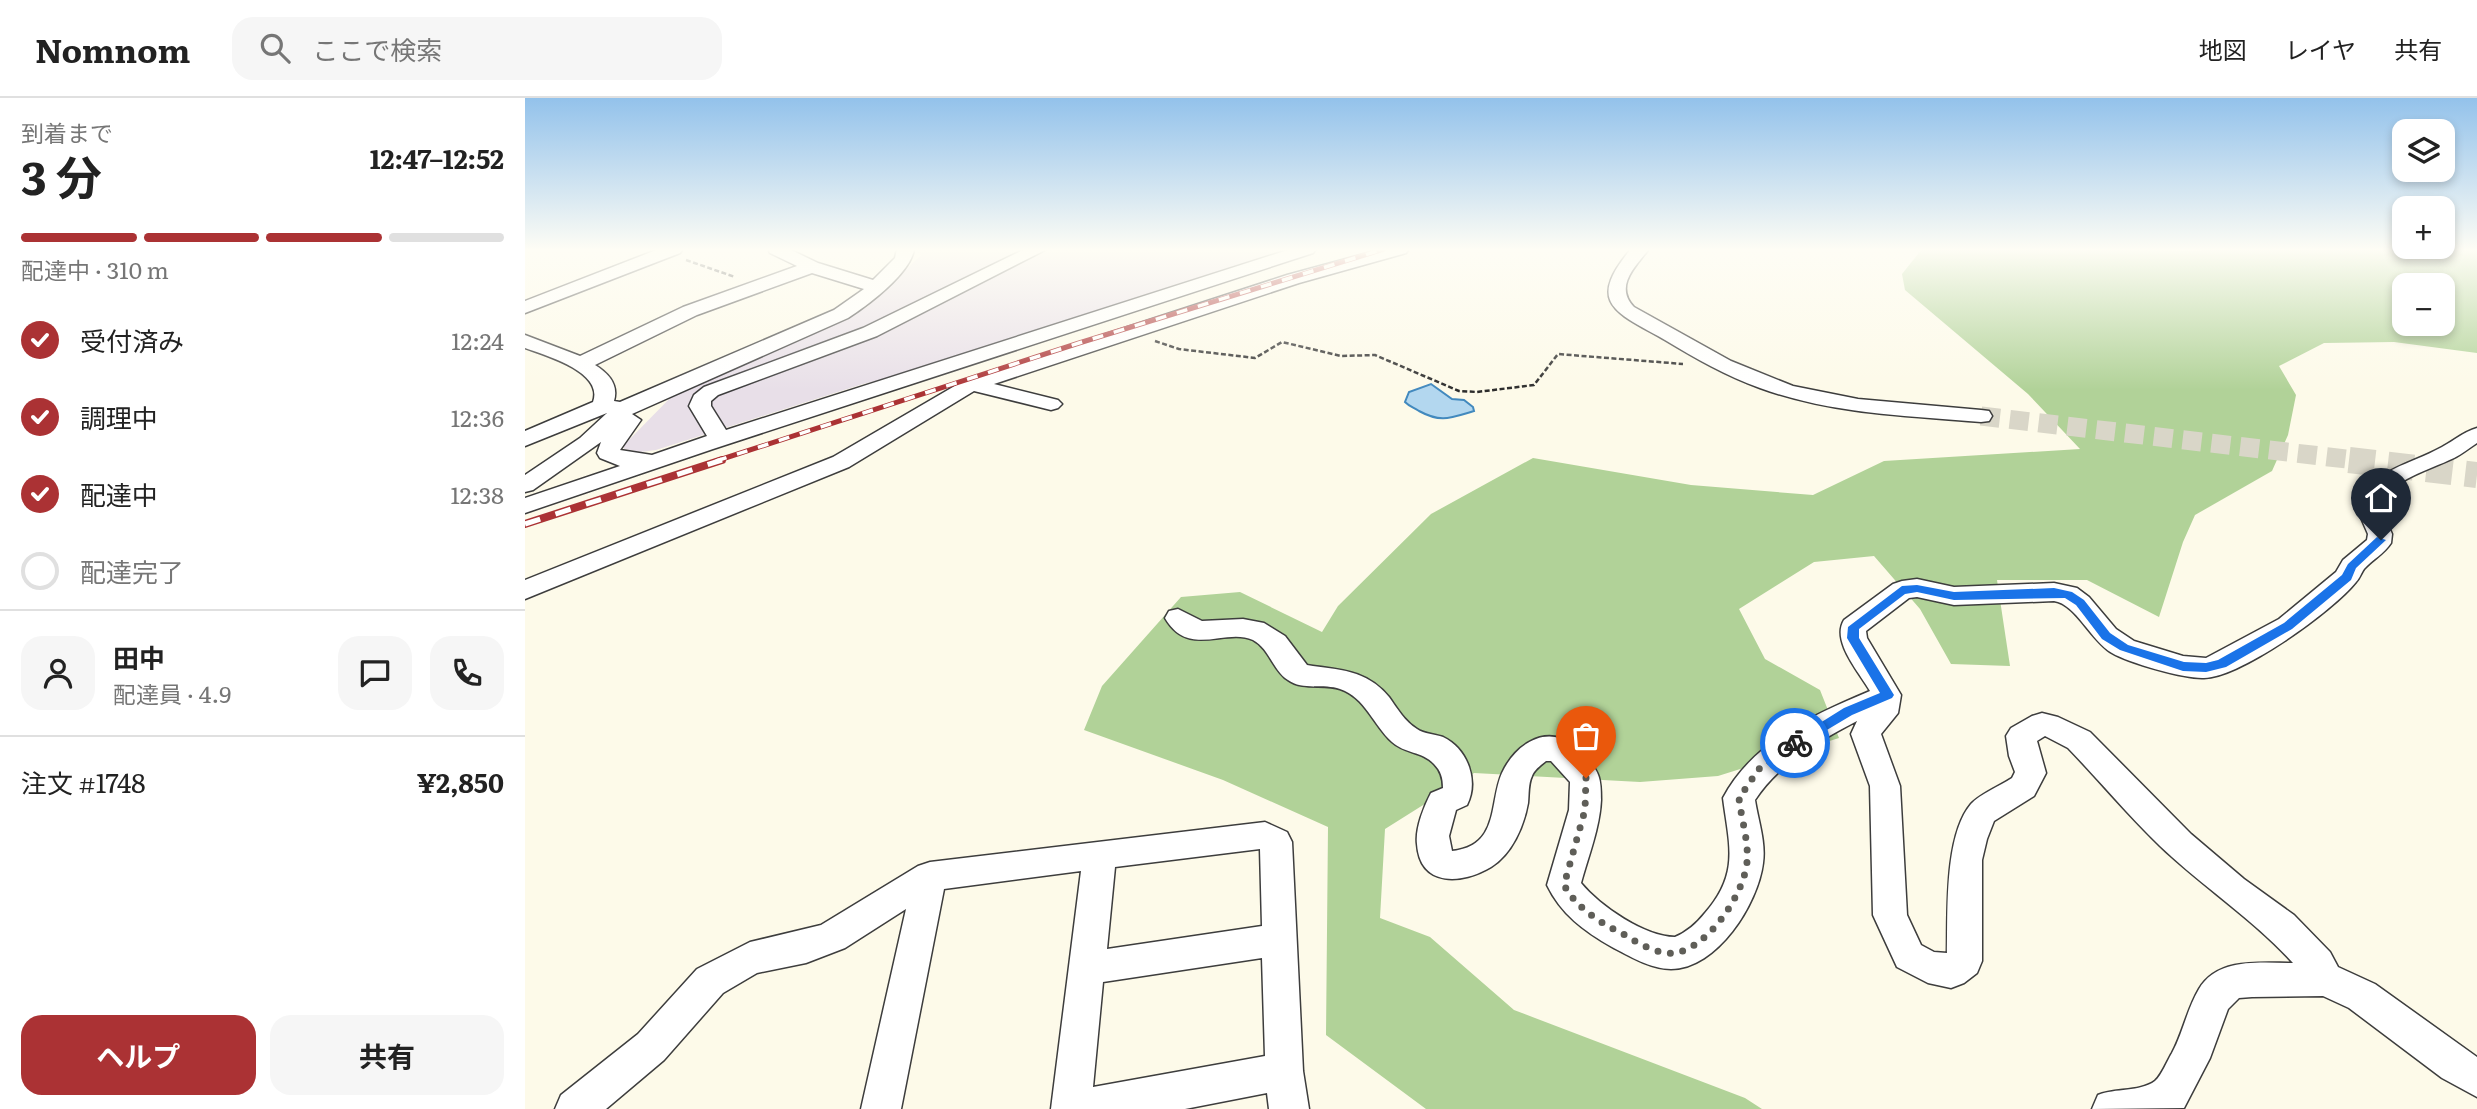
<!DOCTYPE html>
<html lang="ja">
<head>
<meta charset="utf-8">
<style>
  :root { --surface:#fff; --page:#f6f6f6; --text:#222; --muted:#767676; --line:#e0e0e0; --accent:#ab3234 }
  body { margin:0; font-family:Literata,"Noto Sans JP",serif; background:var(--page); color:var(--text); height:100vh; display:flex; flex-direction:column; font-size:26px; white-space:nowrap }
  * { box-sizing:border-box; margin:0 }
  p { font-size:23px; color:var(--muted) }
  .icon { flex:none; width:38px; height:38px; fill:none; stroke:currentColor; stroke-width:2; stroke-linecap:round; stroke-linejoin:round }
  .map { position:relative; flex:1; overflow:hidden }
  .details { display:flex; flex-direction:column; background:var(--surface); width:525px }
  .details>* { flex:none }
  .tools { position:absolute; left:1867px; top:21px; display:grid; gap:14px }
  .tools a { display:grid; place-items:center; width:63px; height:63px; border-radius:14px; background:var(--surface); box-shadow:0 4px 10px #0003; font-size:35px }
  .pin { position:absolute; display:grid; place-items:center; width:60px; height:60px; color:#fff; margin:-72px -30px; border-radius:50% 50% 50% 0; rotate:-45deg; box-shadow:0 0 7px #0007 }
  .pin .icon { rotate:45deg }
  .courier { position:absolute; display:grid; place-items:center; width:70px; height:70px; margin:-35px; border:5px solid #1a73e8; border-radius:50%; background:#fff; color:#222; box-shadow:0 2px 9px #0007 }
  .head em { font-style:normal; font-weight:700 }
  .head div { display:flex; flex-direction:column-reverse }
  .head { display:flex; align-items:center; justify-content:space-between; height:119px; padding:0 21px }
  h1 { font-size:46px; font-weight:700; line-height:52px }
  .bar { display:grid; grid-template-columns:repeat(4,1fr); gap:10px 7px; align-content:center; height:84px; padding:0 21px }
  .bar i { height:9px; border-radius:5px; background:var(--line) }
  .bar .current { background:var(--accent) }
  .bar p { grid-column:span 4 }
  .line { display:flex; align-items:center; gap:18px; padding:0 21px; border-top:2px solid var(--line) }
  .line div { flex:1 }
  .round { display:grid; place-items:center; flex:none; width:74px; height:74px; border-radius:21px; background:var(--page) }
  ol { padding:0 21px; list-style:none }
  li { display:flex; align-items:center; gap:21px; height:77px }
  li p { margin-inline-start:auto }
  li .icon { padding:7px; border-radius:50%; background:var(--accent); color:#fff; stroke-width:4 }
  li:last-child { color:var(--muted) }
  li i { width:38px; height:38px; border:4px solid var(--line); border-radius:50% }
  .button { display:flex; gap:14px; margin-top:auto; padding:14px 21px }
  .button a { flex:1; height:80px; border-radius:21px; background:var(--accent); color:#fff; font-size:28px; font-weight:700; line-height:80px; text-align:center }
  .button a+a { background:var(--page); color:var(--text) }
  header { display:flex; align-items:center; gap:42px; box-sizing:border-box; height:98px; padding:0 35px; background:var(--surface); border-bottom:2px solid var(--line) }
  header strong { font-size:33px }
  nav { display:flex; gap:38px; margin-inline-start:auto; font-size:24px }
  .search { width:490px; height:63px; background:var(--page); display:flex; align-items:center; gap:18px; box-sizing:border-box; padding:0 24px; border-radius:21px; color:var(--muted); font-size:26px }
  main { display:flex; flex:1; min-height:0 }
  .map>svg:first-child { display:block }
</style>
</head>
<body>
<header>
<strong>Nomnom</strong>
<div class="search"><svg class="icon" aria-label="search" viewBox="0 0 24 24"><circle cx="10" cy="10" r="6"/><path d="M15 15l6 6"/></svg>ここで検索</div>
<nav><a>地図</a><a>レイヤ</a><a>共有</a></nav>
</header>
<main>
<section class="details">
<div class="head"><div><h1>3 分</h1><p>到着まで</p></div><em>12:47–12:52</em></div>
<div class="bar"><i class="current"></i><i class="current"></i><i class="current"></i><i></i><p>配達中 · 310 m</p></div>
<ol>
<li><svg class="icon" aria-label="check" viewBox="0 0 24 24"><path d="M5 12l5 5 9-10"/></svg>受付済み<p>12:24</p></li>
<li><svg class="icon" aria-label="check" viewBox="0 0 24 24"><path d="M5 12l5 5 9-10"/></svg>調理中<p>12:36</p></li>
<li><svg class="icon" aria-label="check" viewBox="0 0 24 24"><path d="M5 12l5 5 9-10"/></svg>配達中<p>12:38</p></li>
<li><i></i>配達完了</li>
</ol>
<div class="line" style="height:126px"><a class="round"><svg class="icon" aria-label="person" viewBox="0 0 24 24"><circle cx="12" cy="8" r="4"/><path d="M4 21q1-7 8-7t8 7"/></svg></a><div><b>田中</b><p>配達員 · 4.9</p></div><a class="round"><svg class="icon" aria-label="chat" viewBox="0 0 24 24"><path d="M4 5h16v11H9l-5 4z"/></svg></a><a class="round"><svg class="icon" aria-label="phone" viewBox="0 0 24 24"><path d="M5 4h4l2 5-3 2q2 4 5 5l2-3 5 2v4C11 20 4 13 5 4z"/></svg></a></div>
<div class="line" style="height:91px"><div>注文 #1748</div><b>¥2,850</b></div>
<div class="button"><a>ヘルプ</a><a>共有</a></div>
</section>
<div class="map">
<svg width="1952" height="1011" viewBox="0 0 1952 1011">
  <rect width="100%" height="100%" fill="#fdfae9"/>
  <polygon fill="#e8dfe8" points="391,151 771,151 396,272 338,286 131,352 116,354 99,351 99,347 150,295 342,209 396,157"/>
  <path fill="#b1d298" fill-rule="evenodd" d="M1397 151 1677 153 1675 151H1952V255L1869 244 1799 245 1754 268 1771 297 1763 337 1747 373 1670 417 1658 444 1634 519 1562 482H1472L1485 568 1426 566 1395 511 1349 458 1289 464 1214 511 1240 561 1295 592 1314 640 1193 678 1115 684 949 675 860 731 855 820 905 839 989 912 1220 1000 1237 1011H901L801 937 803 729 698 682 559 632 577 588 656 499 715 494 797 534 813 508 906 416 1008 360 1166 387 1288 397 1359 363 1555 351 1503 296 1380 192 1377 176ZM1880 187H1918V226H1880Z"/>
  <path fill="#b3d7ef" stroke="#4289be" stroke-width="2" d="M906 286 927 301 939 302 948 309 949 313C925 320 916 325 894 313 888 309 885 309 880 304L884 294Z"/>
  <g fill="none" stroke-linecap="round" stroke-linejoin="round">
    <polyline stroke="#d9d6c8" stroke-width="19" stroke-dasharray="19 10" stroke-linecap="butt" points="1456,318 1838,363"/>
    <polyline stroke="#d9d6c8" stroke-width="26" stroke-dasharray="26 13" stroke-linecap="butt" points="1824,362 1952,377"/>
    <defs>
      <g id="minor">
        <polygon points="134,151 158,151 155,155 0,215 0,203"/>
        <path d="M243 151H264L293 165 348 182 370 160 372 151H389C386 175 343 207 323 220L107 316 116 322 95 352 127 357 182 338 164 308 169 297 179 289 338 230 500 151H522L352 238 193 297 186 303V308L201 332 766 151H791L788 155 188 351 0 415V400L95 368 75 360 72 355 76 344 8 392 0 394V377L55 340 82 315 0 348V333L68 304C79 274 22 258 0 250V237L55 258 158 209 272 168 245 155ZM287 175 339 191 309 212 95 304 89 303C94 286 83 275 70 267L172 217Z"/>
        <polygon points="857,151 884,151 881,155 774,185 469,286 533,302 537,306 533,310 526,312 449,293 324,369 0,501 0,482 308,359 440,282 762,177"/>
        <path d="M1106 151H1124C1110 169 1089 188 1109 209L1206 263 1268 288 1333 301 1456 312 1464 313 1467 318 1464 323 1456 324C1382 318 1306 316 1235 290 1201 278 1170 260 1140 242 1091 214 1060 206 1106 151Z"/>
        <path d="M1952 330V345C1944 350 1937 356 1929 360 1902 373 1870 380 1854 406L1867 436 1866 445C1859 456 1848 461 1839 471 1836 475 1835 480 1831 484 1808 513 1716 579 1679 580 1660 581 1604 565 1587 555 1566 543 1551 506 1529 503L1429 507 1392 499 1384 500 1341 533 1342 540 1376 597 1373 615 1356 636 1375 688 1382 817 1396 847 1409 854 1422 855C1423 815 1419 738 1446 706 1455 696 1475 688 1487 680L1490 674 1484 658 1481 638 1486 630 1507 618 1517 615 1533 619 1565 634 1666 736 1719 781 1769 817 1805 854 1813 869 1850 886 1952 959V999L1917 980 1824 910 1798 898 1727 899 1714 900 1703 911 1685 960 1659 1010 1567 1011 1573 997C1590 990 1615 994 1630 983 1637 977 1642 963 1647 955 1658 935 1662 911 1674 891 1693 859 1736 865 1768 865 1732 825 1687 795 1647 759 1610 726 1578 686 1543 650L1520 638 1512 643 1521 675 1509 698 1469 723 1462 741 1457 762V863L1452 875 1439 885 1426 890 1403 885 1372 869 1348 817 1345 688 1326 636 1332 623C1294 643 1254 665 1230 702 1233 722 1241 744 1238 765 1233 806 1192 871 1146 871 1126 871 1104 858 1087 849 1059 833 1036 816 1022 787L1044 712 1045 684 1026 663H1021C1016 667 1009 672 1007 678 1003 686 1004 696 1003 705 999 728 987 756 966 769 938 786 895 790 892 746 890 731 899 708 906 695L918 690C918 680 916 673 909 666 897 653 880 656 867 644 849 628 840 599 815 591 799 585 778 593 763 582 748 573 745 551 728 542 700 529 664 561 640 520L644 513 653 511 677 523 718 521 739 525 760 538 782 567C814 572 841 571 864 599 872 610 880 624 892 631 899 636 910 636 918 639 943 651 954 683 942 707L931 712 924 738 927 753C975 748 964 704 977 675 989 649 1017 627 1046 645 1051 648 1056 655 1061 660 1075 674 1076 682 1076 702 1075 729 1063 759 1056 785 1075 808 1120 839 1150 839 1162 834 1172 825 1180 815 1215 775 1204 747 1198 700 1227 644 1290 616 1345 593 1334 574 1306 543 1319 522L1368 486 1377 483 1392 481 1429 489 1529 485 1552 490 1564 499 1591 531 1609 543 1658 558 1681 560 1754 521 1811 474 1818 462 1842 442 1843 436 1830 406C1854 369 1882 368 1917 349 1930 342 1938 334 1952 330Z"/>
        <path d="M740 724 762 734 767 744 778 973 784 1011H744L742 995 660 1011H526L556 773 419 791 376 1011H336L381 811 320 850 281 865 232 875 198 895 139 962 81 1011H30L36 997 113 936 172 871 225 844 296 827 393 768 405 764ZM735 751 737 828 582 851 590 769ZM737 860 740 958 568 989 578 884Z"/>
      </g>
    </defs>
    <use href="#minor" stroke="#3d3d3d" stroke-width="3"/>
    <g stroke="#2c2c2c" stroke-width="2.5" stroke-dasharray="5 2.5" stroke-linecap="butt">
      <polyline points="161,162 210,179"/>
      <polyline points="630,243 654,251 730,260 757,244 816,258 850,257 934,293 952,294 1009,287 1033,256 1158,266"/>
    </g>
    <use href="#minor" fill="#fff" fill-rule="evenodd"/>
    <defs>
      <polyline id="rail-far1" points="191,363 554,245 859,151"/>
      <polyline id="rail" points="0,426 197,362"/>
    </defs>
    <use href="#rail-far1" stroke="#ab3234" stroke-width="5"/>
    <use href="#rail" stroke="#ab3234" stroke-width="8"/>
    <use href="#rail-far1" stroke="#fff" stroke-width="3.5" stroke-dasharray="11" stroke-linecap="butt"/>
    <use href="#rail" stroke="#fff" stroke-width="5" stroke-dasharray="16" stroke-linecap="butt"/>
  </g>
  <linearGradient id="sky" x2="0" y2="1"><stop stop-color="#93c2eb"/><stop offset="0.52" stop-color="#fefdf5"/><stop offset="1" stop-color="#fefdf5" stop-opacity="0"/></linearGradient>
  <rect width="1952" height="292" fill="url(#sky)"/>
  <polygon fill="#1a73e8" points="1852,439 1861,442 1831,470 1826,482 1767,531 1701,569 1681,574 1658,573 1595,552 1577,541 1551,507 1540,500 1429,502 1392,494 1380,496 1334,531 1334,540 1369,597 1367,600 1327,617 1275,648 1265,648 1263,645 1319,610 1355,595 1322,540 1323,529 1377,488 1392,487 1429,494 1529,490 1547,494 1559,502 1585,535 1603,547 1659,564 1681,565 1693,562 1759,525 1817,477 1823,466"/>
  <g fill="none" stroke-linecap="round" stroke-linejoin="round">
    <path stroke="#5f5e58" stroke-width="7" stroke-dasharray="0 12.6" d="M1061 680 1060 712 1039 787C1052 811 1076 825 1100 837 1113 845 1133 857 1149 855 1183 851 1219 796 1222 764 1224 744 1216 720 1214 700L1234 671 1270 645"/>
  </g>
</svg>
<div class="tools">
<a><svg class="icon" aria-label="layers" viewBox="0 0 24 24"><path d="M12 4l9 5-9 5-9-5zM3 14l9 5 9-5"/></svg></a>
<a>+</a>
<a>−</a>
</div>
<div class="pin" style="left:1061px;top:680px;background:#ea580c"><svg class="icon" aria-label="bag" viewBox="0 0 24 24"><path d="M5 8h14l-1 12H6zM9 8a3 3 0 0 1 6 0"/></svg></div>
<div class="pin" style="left:1856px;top:442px;background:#1f2937"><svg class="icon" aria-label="home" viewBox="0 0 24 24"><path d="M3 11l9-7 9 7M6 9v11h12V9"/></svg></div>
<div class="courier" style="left:1270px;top:645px"><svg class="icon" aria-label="bike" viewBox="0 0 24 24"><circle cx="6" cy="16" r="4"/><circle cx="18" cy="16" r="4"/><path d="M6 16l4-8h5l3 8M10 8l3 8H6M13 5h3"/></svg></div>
</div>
</main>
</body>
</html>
